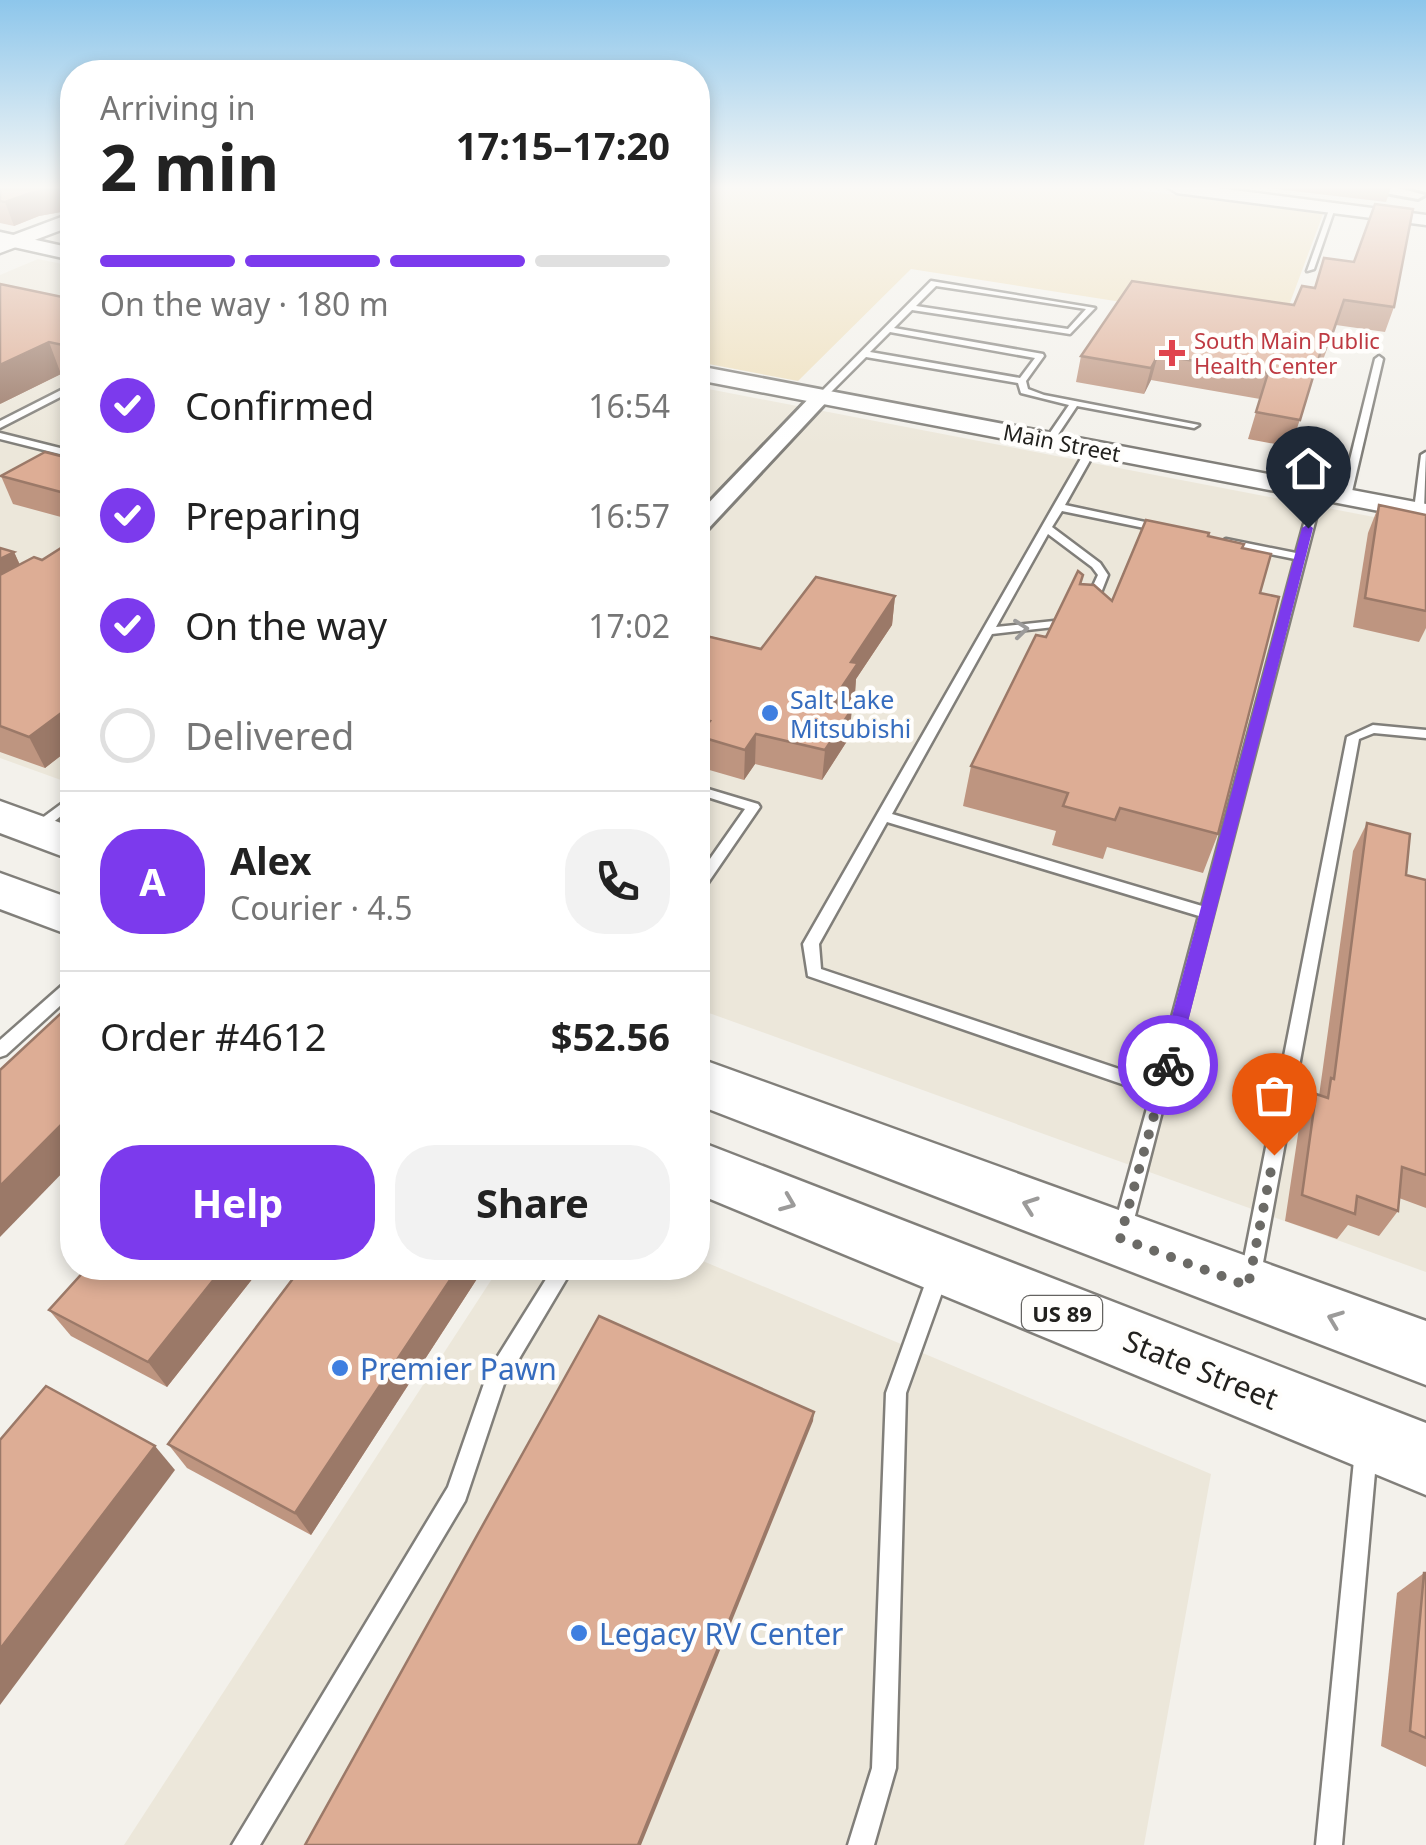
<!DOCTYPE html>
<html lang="en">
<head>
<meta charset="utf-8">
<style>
  :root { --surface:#fff; --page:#f2f2f2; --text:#222; --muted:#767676; --line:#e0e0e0; --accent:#7c3aed }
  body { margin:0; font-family:"Noto Sans",sans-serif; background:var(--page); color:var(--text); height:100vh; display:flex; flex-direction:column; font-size:38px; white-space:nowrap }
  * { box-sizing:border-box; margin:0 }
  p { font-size:32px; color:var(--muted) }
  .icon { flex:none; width:55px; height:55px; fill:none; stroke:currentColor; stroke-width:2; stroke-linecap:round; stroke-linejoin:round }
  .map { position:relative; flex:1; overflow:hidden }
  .drawer { position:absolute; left:60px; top:60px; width:650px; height:1220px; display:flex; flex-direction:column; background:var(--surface); border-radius:40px; box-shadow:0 5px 15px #0003 }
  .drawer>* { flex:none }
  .pin { position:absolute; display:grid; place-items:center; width:85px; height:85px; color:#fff; margin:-102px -42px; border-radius:50% 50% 50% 0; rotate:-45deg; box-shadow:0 0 10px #0007 }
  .pin .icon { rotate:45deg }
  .courier { position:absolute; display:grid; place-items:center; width:100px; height:100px; margin:-50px; border:8px solid #7c3aed; border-radius:50%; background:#fff; color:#222; box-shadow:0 2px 12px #0007 }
  .head em { font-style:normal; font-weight:700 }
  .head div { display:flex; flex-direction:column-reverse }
  .head { display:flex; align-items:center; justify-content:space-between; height:170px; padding:0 40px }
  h1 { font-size:65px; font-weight:700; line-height:75px }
  .bar { display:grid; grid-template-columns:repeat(4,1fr); gap:15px 10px; align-content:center; height:120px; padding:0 40px }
  .bar i { height:12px; border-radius:8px; background:var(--line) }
  .bar .current { background:var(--accent) }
  .bar p { grid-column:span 4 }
  .line { display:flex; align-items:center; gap:25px; padding:0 40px; border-top:2px solid var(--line) }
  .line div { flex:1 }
  .round { display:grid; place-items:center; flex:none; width:105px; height:105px; border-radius:40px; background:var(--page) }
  ol { padding:0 40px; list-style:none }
  li { display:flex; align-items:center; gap:30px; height:110px }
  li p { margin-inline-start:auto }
  li .icon { padding:10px; border-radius:50%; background:var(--accent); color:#fff; stroke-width:4 }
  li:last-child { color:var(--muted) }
  li i { width:55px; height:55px; border:5px solid var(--line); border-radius:50% }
  .primary-button { display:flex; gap:20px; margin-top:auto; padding:20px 40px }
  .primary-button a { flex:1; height:115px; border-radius:40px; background:var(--accent); color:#fff; font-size:40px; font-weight:700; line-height:115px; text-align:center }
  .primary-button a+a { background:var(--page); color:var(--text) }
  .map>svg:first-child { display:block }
</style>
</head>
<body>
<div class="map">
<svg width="1426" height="1845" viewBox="0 0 1426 1845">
  <rect width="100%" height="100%" fill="#f3f1eb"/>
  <g fill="#ece7da">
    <polygon points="38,259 72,266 72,784 0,758 0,275"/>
    <polygon points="698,387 1426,527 1426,1272 698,1009"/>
    <polygon points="698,1259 1211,1474 1144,1845 124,1845 499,1268 698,1268"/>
  </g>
  <polygon fill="#eedfbc" points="698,188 1121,188 1323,214 1281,327 911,269 798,381 698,362"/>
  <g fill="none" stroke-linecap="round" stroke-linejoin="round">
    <defs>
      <g id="service">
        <polygon points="1330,207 1335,208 1314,269 1307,271"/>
        <path d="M931 281 1095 308 1070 334 912 310 894 328 1043 354 1044 356 1026 381 1028 389 1044 395 1199 425 1194 428 1077 406 1053 442 1050 443 1045 440 1069 405 1021 393 1018 383 866 357 824 399H818V395ZM936 286 1086 309 1068 329 916 306ZM890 332 1035 358 1020 378 870 352Z"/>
        <polygon points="1379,356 1383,359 1351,496 1346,499 1341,496 1375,359"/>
        <polygon points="69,386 72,386 72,391 0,428 0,421"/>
        <polygon points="0,433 72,451 72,457 0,439"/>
        <path d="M1092 445 1097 448 1065 505 1164 526 1169 529 1164 532 1062 511 1052 527 1100 563 1108 575 1097 603 1091 606 1085 603 1098 575 1092 567 1048 534 996 627 1054 621 1060 624 1054 627 992 634 892 814 1202 906 1295 559 1226 545 1221 542 1226 539 1296 553 1313 491 1318 488 1323 491 1131 1231 1129 1237 1122 1239 1115 1237 1113 1231 1151 1094 808 976 803 944 1053 507 1087 448ZM887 822 1199 916 1155 1081 821 969 819 944Z"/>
        <polygon points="1426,452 1424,510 1419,513 1414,510 1421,455"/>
        <polygon points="1373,725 1426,730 1426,738 1374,733 1359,739 1260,1279 1257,1285 1250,1288 1243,1285 1240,1279 1347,737"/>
        <polygon points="698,786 758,804 760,807 703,890 698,891 698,876 745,809 698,794"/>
        <polygon points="72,796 72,807 40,833 30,833 28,830 30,827"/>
        <polygon points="72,980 72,995 6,1055 0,1057 0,1040 66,982"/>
        <polygon points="939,1264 946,1267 949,1273 906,1393 896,1768 874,1845 848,1845 872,1768 886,1393 929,1273 932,1267"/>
        <polygon points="553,1268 573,1268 504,1384 465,1501 260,1845 232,1845 448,1487 488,1372"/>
        <polygon points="1366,1439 1374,1442 1377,1450 1342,1845 1316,1845 1355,1450 1358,1442"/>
      </g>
      <g id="minor">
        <polygon points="1358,188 1398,188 1425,195 1418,199"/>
        <polygon points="814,393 831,397 706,531 698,533 698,514"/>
      </g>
      <g id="tertiary">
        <polygon points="1169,188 1218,188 1426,215 1426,225 1177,193"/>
        <polygon points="0,232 72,248 72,260 0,244"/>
        <polygon points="698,366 1426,504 1426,520 698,380"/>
      </g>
      <polygon id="secondary" points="72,213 72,226 0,253 0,240"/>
      <g id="primary">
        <polygon points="0,801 72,827 72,860 0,833"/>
        <polygon points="0,873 72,899 72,936 0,909"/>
        <polygon points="698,1058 1426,1321 1426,1385 698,1105"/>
        <polygon points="698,1141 1426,1423 1426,1495 698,1194"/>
      </g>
    </defs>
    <use href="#service" stroke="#817f7a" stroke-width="5"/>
    <use href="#minor" stroke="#817f7a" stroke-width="6"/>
    <use href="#tertiary" stroke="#817f7a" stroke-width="5"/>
    <use href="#secondary" stroke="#817f7a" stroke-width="5"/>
    <use href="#primary" stroke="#817f7a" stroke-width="5"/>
    <use href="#service" fill="#fff" fill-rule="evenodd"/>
    <use href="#minor" fill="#fff" fill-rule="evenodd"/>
    <use href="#tertiary" fill="#fff" fill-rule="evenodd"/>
    <use href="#secondary" fill="#fff" fill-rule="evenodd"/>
    <use href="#primary" fill="#fff" fill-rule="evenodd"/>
  </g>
  <g fill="#be9580">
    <polygon points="0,188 72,188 72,213 72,210 39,216 14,226 0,223"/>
    <polygon points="1268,188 1391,188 1386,202"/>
    <polygon points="1302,286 1394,307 1385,332 1336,325 1323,360 1319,360 1291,447 1248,439 1260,399 1151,380 1144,394 1076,382 1081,356 1294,305"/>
    <polygon points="72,299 72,377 61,374 0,404"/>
    <polygon points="72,459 72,520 13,504 1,476"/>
    <polygon points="1379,505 1426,515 1426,628 1419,642 1353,627 1368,533"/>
    <polygon points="1208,536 1242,548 1260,593 1218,834 1203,873 1107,847 1103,859 1052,845 1056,831 963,806 971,766 1046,637 1112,601"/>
    <polygon points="72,541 72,747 45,768 0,752 0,548 14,552 20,565 42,560"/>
    <polygon points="895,596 892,625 856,679 855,693 846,707 849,738 822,780 755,764 744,780 699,767 698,633 761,649"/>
    <polygon points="1367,823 1406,875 1426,880 1426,1208 1399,1198 1398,1211 1379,1236 1348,1225 1337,1239 1285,1221 1300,1121 1316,1094 1319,1096 1353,851"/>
    <polygon points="87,1268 261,1268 167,1387 71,1336 49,1310"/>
    <polygon points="301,1268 484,1268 311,1535 187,1468 168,1444"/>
    <polygon points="1424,1573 1426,1573 1426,1767 1381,1746 1397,1593"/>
  </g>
  <g fill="#9b7968">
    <polygon points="56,188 67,188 68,199 72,210 39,216 14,226 5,202 31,193"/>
    <polygon points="49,342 61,374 0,404 0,365"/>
    <polygon points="1158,355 1151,380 1144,394 1151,368"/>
    <polygon points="14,552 27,581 0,596 0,559"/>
    <polygon points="895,596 892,625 856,679 855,693 828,733 831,703 851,662"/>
    <polygon points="72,705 72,747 45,768 29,737"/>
    <polygon points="852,709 849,738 822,780 825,750"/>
    <polygon points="756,734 755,764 744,780 745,750"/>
    <polygon points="72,1114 72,1163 0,1237 0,1186"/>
    <polygon points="223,1268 261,1268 167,1387 148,1362"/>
    <polygon points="458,1268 484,1268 311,1535 295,1513"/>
    <polygon points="814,1412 813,1421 641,1845 638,1845"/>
    <polygon points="155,1446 175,1470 0,1705 0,1649"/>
  </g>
  <g fill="#ddad95" stroke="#9b7968" stroke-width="2.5">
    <polygon points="0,188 56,188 31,193 5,202 0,201"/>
    <polygon points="66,188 72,188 72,200 68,199"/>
    <polygon points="1375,204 1413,209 1394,307 1344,300 1332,335 1326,334 1300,420 1256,412 1268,373 1158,355 1151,368 1081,356 1132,281 1294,305 1302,286 1315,288 1324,258 1354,262"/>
    <polygon points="0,284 72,299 72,347 49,342 0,365"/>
    <polygon points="45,452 72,459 72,495 1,476"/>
    <polygon points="1379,505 1426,515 1426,611 1365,598"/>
    <polygon points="1146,520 1209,533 1208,536 1244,544 1242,548 1271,554 1260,593 1279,597 1218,834 1120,808 1115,820 1063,806 1068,793 971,766 1036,635 1046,637 1078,571 1083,575 1080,584 1094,585 1112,601"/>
    <polygon points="72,541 72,705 29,737 0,726 0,575 34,557 42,560"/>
    <polygon points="0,548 14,552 0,559"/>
    <polygon points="816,577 895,596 851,662 858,663 831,703 852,709 825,750 756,734 745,750 698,736 710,721 698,718 698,634 761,649"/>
    <polygon points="1367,823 1410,834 1406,875 1426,880 1426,1175 1402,1167 1398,1211 1357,1196 1355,1214 1302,1195 1316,1094 1328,1098 1331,1078 1334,1079"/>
    <polygon points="72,1003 72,1114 0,1186 0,1070"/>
    <polygon points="87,1268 223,1268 148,1362 49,1310"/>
    <polygon points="301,1268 458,1268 295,1513 168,1444"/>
    <polygon points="599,1316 814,1412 638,1845 305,1845"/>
    <polygon points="46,1386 155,1446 0,1649 0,1440"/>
    <polygon points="1424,1573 1426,1573 1426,1738 1410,1731"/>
  </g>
  <defs><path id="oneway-chevron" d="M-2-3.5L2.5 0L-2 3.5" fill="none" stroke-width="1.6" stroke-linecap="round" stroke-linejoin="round" transform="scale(2.5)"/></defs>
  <g stroke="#9c9b9a">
    <use href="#oneway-chevron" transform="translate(1021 629) rotate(-6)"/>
    <use href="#oneway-chevron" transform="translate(788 1203) rotate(22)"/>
    <use href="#oneway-chevron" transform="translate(1030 1205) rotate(-160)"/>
    <use href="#oneway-chevron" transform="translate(1335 1319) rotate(-159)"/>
  </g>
  <linearGradient id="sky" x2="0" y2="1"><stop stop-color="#8dc6eb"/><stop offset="0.42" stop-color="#faf9f6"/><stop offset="1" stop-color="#faf9f6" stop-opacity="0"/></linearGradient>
  <rect width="1426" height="446" fill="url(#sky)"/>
  <polygon fill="#7c3aed" points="1308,524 1313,528 1177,1065 1168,1072 1159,1065 1302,528"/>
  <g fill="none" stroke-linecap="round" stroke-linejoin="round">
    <polyline stroke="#6b6a66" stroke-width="10" stroke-dasharray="0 18" points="1168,1065 1120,1238 1248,1286 1274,1155"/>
  </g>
  <path fill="#e0444e" stroke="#fffefc" stroke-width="4" d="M1167 338h10v10h10v10h-10v10h-10v-10h-10v-10h10z"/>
  <g fill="#3f7fe0" stroke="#fffefc" stroke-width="4">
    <circle cx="770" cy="713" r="10"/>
    <circle cx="340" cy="1368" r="10"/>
    <circle cx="579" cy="1633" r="10"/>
  </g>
  <g text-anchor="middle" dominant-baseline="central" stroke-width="9" stroke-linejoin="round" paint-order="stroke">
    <g font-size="22" fill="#be3a42" stroke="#fffefc" text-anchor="start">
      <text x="1194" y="340">South Main Public<tspan x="1194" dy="25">Health Center</tspan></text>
    </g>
    <g font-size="22" fill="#22211e" stroke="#fffefc">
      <text transform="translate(1062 442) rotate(11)">Main Street</text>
    </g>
    <rect fill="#fffefc" stroke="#646361" stroke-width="2.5" x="1022" y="1296" width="80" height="34" rx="8"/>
    <g font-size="22" font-weight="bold" fill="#22211e">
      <text x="1062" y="1313">US 89</text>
    </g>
    <g font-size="25" fill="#366cbe" stroke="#fffefc" text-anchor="start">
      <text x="790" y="699">Salt Lake<tspan x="790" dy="29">Mitsubishi</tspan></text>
    </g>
    <g font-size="30" fill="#366cbe" stroke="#fffefc" text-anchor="start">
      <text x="360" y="1368">Premier Pawn</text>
      <text x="599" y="1633">Legacy RV Center</text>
    </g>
    <g font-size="30" fill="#22211e" stroke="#fffefc">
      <text transform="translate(1201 1369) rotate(22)">State Street</text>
    </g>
  </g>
</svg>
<div class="pin" style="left:1274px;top:1155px;background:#ea580c"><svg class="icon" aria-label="bag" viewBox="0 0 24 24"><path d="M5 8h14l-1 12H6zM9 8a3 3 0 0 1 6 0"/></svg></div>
<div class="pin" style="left:1308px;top:528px;background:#1f2937"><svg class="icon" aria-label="home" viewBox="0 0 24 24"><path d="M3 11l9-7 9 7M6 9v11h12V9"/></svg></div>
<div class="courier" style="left:1168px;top:1065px"><svg class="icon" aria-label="bike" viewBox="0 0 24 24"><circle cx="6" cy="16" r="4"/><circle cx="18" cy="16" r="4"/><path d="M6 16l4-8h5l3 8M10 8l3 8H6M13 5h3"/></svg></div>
<section class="drawer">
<div class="head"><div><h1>2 min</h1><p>Arriving in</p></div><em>17:15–17:20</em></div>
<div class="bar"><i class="current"></i><i class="current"></i><i class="current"></i><i></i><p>On the way · 180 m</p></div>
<ol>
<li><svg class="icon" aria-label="check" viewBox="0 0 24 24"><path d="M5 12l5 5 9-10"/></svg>Confirmed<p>16:54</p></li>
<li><svg class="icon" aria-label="check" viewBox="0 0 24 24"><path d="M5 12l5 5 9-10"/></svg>Preparing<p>16:57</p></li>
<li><svg class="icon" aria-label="check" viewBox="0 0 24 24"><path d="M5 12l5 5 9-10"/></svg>On the way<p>17:02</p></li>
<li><i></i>Delivered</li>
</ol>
<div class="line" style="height:180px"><b class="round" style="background:var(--accent);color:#fff">A</b><div><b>Alex</b><p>Courier · 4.5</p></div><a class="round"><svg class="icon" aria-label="phone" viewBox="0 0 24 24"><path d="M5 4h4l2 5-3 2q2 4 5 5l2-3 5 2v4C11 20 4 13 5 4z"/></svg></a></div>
<div class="line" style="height:130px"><div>Order #4612</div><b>$52.56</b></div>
<div class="primary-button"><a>Help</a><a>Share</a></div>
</section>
</div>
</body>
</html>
